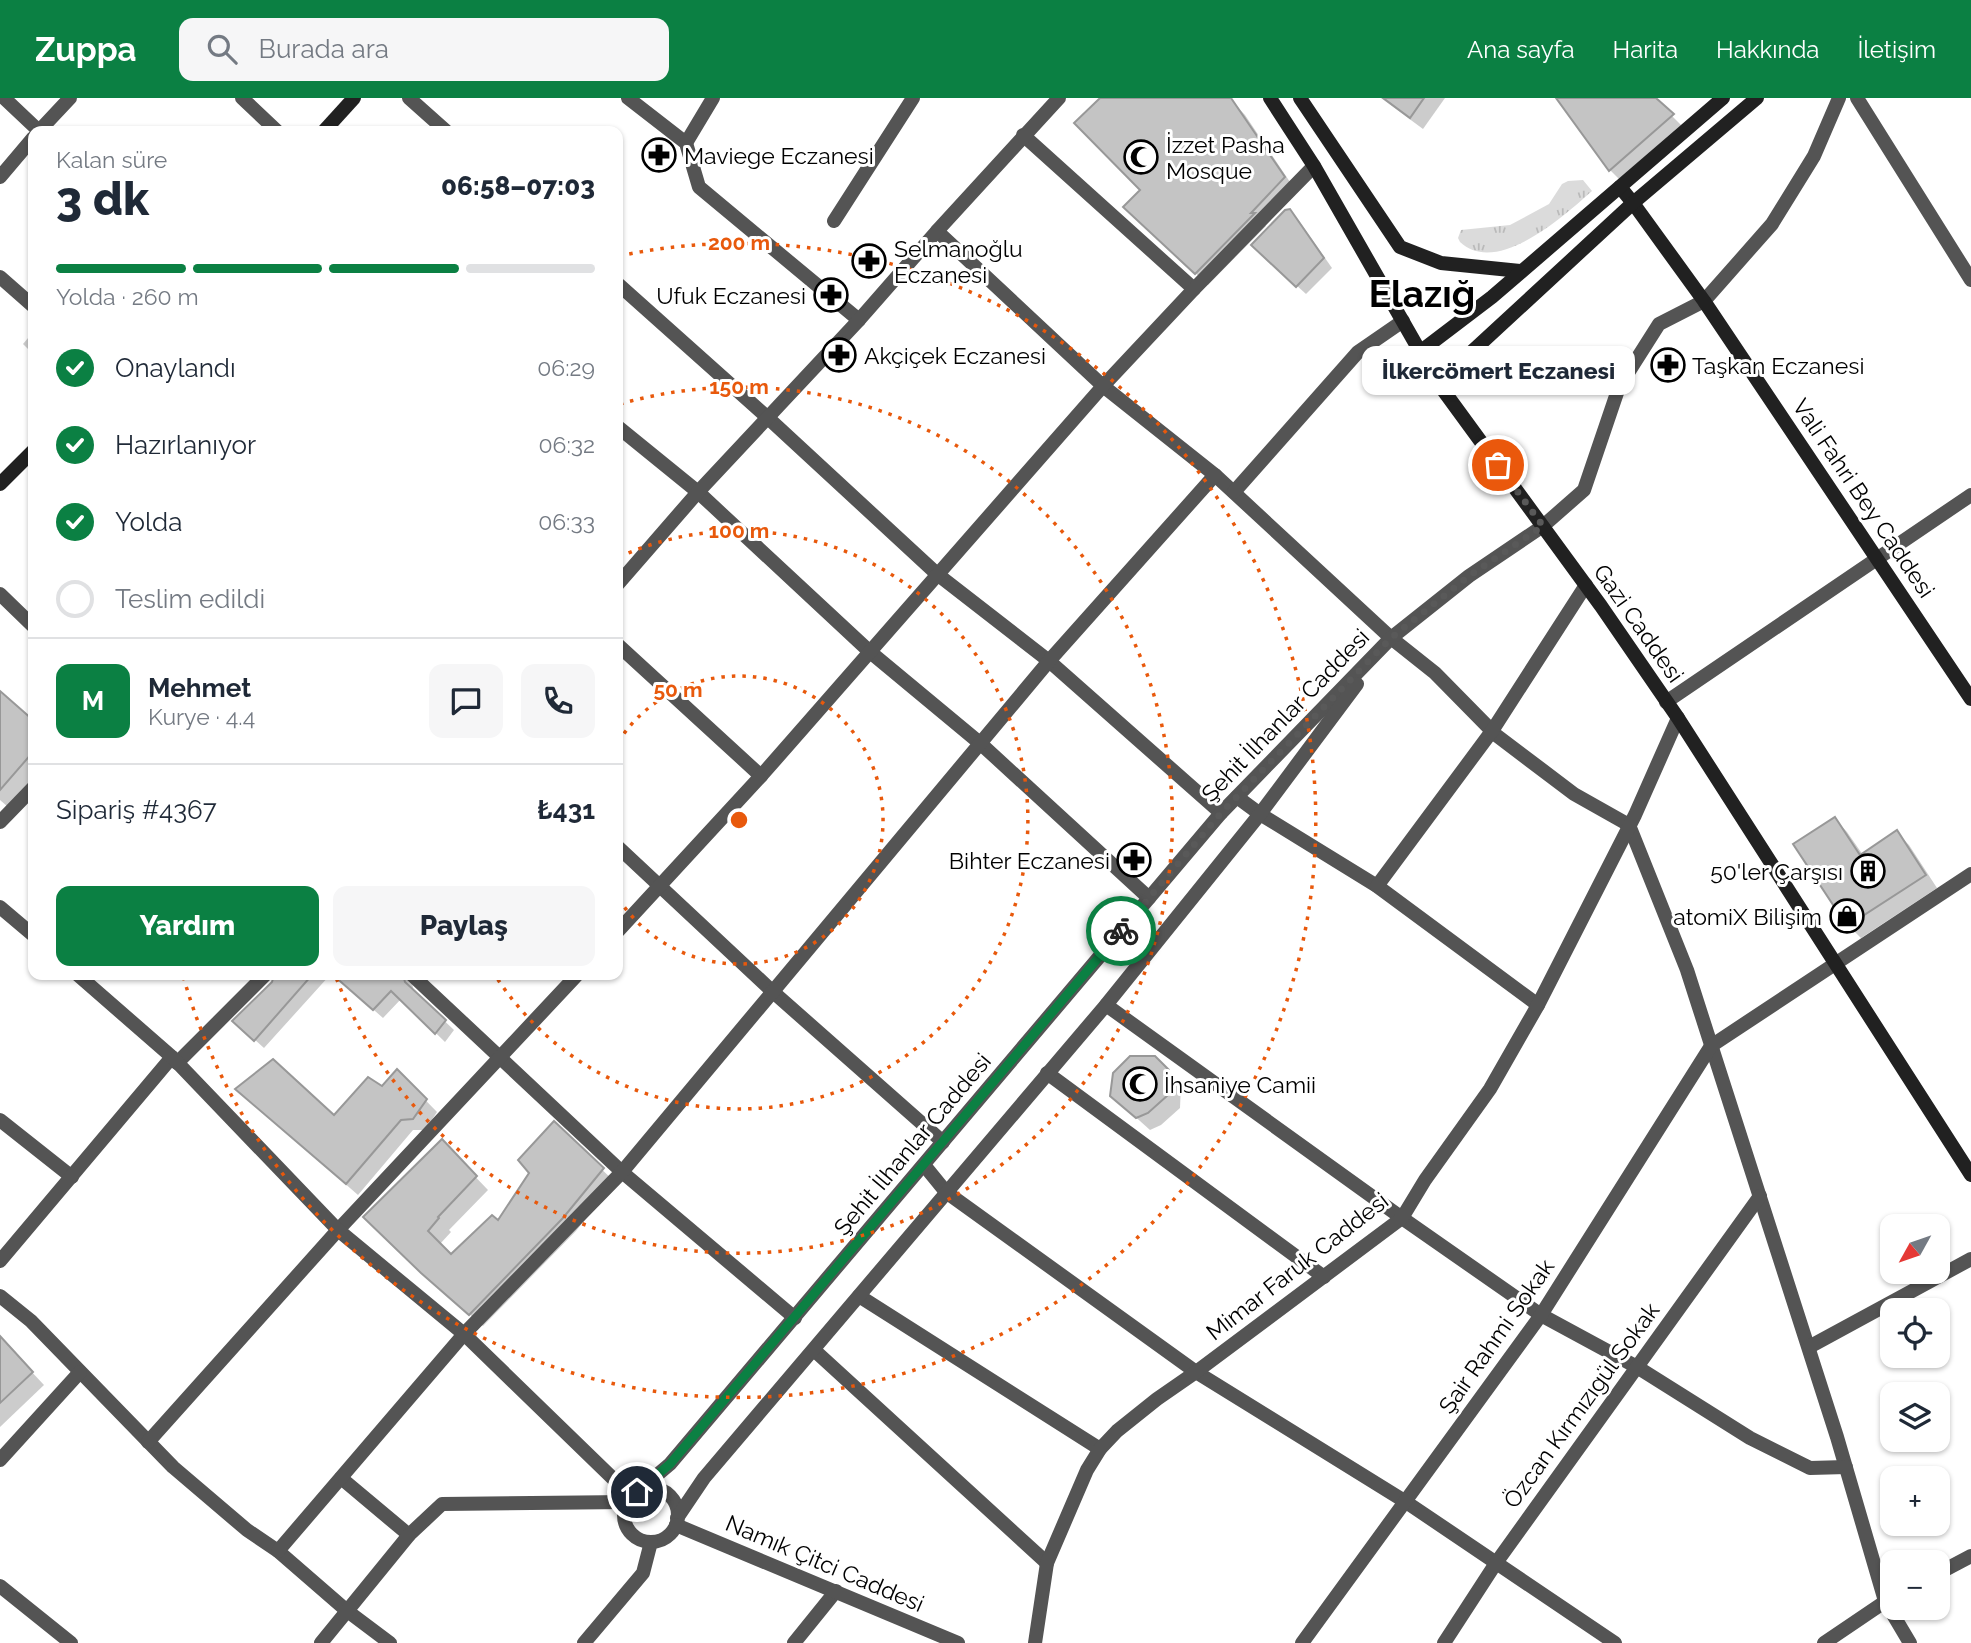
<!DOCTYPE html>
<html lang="tr">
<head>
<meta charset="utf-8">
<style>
  :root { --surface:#fff; --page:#f6f6f7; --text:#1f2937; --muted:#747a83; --line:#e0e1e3; --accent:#0b8043 }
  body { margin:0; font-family:Raleway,sans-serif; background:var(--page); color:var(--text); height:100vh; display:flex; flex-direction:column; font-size:26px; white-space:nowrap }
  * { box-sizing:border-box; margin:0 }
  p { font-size:23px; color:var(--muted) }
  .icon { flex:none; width:38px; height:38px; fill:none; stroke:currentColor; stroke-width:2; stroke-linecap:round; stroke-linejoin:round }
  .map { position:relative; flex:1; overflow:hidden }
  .drawer { position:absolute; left:28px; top:28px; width:595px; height:854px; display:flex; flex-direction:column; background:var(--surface); border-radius:14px; box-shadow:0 2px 5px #0004 }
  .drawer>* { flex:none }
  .needle { width:46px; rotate:230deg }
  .tools { position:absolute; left:1880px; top:1116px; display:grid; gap:14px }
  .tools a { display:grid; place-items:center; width:70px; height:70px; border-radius:14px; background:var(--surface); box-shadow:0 2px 5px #0004; font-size:35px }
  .pin { position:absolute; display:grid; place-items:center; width:60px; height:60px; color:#fff; margin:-30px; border:4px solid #fff; border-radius:50%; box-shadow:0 2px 7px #0007 }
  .courier { position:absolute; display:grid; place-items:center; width:70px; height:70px; margin:-35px; border:5px solid #0b8043; border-radius:50%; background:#fff; color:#222; box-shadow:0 2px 9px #0007 }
  .bubble { position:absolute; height:49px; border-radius:14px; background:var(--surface); box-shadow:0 2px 5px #0004; font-size:23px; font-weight:800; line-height:49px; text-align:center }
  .head em { font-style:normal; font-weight:800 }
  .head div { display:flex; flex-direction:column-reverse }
  .head { display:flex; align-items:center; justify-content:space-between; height:119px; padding:0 28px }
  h1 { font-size:46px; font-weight:800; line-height:52px }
  .bar { display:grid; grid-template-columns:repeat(4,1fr); gap:10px 7px; align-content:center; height:84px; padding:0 28px }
  .bar i { height:9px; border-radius:5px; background:var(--line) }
  .bar .on { background:var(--accent) }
  .bar p { grid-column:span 4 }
  .line { display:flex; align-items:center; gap:18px; padding:0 28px; border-top:2px solid var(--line) }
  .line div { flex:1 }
  .round { display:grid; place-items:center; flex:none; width:74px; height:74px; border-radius:14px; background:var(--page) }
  ol { padding:0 28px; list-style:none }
  li { display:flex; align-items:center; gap:21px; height:77px }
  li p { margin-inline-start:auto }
  li .icon { padding:7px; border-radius:50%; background:var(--accent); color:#fff; stroke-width:4 }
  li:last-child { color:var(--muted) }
  li i { width:38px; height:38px; border:4px solid var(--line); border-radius:50% }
  .cta { display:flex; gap:14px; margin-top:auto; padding:14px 28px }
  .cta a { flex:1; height:80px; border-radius:14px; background:var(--accent); color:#fff; font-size:28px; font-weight:800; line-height:80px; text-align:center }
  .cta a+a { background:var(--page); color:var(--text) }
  header { display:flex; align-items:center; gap:42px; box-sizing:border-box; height:98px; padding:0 35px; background:var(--accent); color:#fff }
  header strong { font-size:33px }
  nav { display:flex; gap:38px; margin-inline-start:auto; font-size:24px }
  .search { width:490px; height:63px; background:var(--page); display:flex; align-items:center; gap:18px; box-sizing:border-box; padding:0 24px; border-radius:14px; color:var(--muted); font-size:26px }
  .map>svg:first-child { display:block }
</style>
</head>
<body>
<header>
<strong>Zuppa</strong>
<div class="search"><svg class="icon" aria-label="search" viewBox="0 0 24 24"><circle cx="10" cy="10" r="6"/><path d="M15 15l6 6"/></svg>Burada ara</div>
<nav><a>Ana sayfa</a><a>Harita</a><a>Hakkında</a><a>İletişim</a></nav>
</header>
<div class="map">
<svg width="1971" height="1545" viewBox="0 0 1971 1545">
  <defs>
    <pattern id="grass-tufts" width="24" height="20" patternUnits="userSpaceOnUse" patternTransform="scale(1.75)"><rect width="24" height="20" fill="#dbdbdb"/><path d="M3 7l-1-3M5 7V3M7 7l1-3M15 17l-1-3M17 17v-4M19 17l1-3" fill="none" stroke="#bababa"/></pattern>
  </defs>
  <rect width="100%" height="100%" fill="#fff"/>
  <path fill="url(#grass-tufts)" d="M1583 82 1592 93C1565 117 1497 179 1460 144L1458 140 1461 132 1510 127 1549 106 1562 86 1568 83Z"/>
  <g fill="#0003">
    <polygon points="1102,0 1229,0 1245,17 1296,93 1265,127 1266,128 1208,187 1138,121 1143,92"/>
    <polygon points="1381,0 1445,0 1423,31"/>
    <polygon points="1559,0 1654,0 1681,27 1619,81 1610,72"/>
    <polygon points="1289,113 1299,123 1332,170 1306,196 1262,156"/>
    <polygon points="33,234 33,256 23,246"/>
    <polygon points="3,598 33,625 33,680 8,709 0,702 0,602"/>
    <polygon points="1835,721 1847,734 1863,757 1897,735 1909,747 1937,790 1861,840 1848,827 1796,747"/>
    <polygon points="276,877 330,877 264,950 244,932 273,885"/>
    <polygon points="334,877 403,877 412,885 414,894 454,932 445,944 401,901 383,920"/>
    <polygon points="1154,960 1181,986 1180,1010 1161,1027 1150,1032 1111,997"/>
    <polygon points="397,973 437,1014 425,1032 413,1032 358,1097 249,1002 334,1020 383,990"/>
    <polygon points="554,1026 615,1084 576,1133 483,1228 436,1187 366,1119 442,1044 488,1092 449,1132 451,1134 440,1146 451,1158 498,1125 531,1075"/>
    <polygon points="0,1240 44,1287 0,1329"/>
  </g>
  <g fill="#c4c4c4" stroke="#989898" stroke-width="2">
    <polygon points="1100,0 1231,0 1285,79 1251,115 1255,115 1195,176 1123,109 1140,92 1074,25"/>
    <polygon points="1383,0 1424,0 1410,20"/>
    <polygon points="1556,0 1656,0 1674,16 1609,73"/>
    <polygon points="1290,111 1324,160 1296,189 1251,147 1285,112"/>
    <polygon points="0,593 33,622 33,654 0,692"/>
    <polygon points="1835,719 1860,757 1897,732 1926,777 1847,828 1793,746"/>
    <polygon points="274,877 312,877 254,943 232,923 272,884"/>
    <polygon points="333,877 403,877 405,884 446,922 435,936 391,893 373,912"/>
    <polygon points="1130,958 1155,958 1169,972 1168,997 1148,1015 1136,1020 1110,998 1113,975"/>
    <polygon points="273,961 334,1017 368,979 382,988 397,971 427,1001 413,1021 401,1022 346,1086 235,991"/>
    <polygon points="554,1023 604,1070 563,1120 469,1217 421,1175 363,1119 442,1041 477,1078 438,1119 439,1120 428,1133 451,1156 492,1117 498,1122 529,1075 518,1062"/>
    <polygon points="0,1238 33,1274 0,1305"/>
  </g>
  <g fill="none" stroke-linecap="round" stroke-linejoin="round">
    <g stroke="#545454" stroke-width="14">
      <polyline points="4,0 39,33"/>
      <polyline points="242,0 277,33"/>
      <polyline points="409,0 446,33"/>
      <polyline points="628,0 686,45 699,89 859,222"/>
      <polyline points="1857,0 1971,182"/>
      <polyline points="39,33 70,0"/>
      <polyline points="1023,37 1194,191"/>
      <polyline points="686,45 713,0"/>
      <polyline points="0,79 33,40"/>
      <polyline points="834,123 913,0"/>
      <polyline points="937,133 1103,288 1215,377 1391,540 1435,575 1496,637 1574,696 1629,727 1687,872 1837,1339 1885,1503 1910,1545"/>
      <polyline points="0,179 33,208"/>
      <polyline points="618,186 767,319 937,476 1049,563 1221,715"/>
      <polyline points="618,329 698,394 869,553 981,646 1149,800"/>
      <polyline points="1234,394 1358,254 1403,223"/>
      <polyline points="1543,428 1584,392 1619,289 1659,226 1704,203 1772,126 1814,58 1839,0"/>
      <polyline points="618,486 698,394 859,222 937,133 1059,0"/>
      <polyline points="0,496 33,528"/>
      <polyline points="618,547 761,678"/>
      <polyline points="1666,604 1971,397"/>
      <polyline points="1237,699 1260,716 1377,788 1538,907"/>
      <polyline points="0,724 33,690"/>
      <polyline points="618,749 772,893 943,1044"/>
      <polyline points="1377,788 1492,633 1586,487"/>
      <polyline points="618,833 761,678 1103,288 1194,191 1314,68"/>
      <polyline points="412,877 622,1074 795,1220"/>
      <polyline points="1106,907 1402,1120 1541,1217 1637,1269 1750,1340 1810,1370 1846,1369"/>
      <polyline points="177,965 265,877"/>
      <polyline points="1047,975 1324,1179"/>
      <polyline points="0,1022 72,1079"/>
      <polyline points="924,1067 946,1094 1196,1274 1406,1404 1615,1545"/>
      <polyline points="0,1163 172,959"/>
      <polyline points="0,1198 31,1223 173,1369 247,1432 278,1453 346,1512 390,1545"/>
      <polyline points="859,1198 1100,1351"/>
      <polyline points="1809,1249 1971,1161"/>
      <polyline points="814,1252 1047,1465"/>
      <polyline points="148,1344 338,1132 577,877"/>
      <polyline points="0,1362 80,1274"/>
      <polyline points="341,1380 409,1437 442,1406 627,1404"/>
      <polyline points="278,1453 464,1236 622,1074 1049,563 1215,377"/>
      <polyline points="1937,1476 1971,1458"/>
      <polyline points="0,1488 71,1545"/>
      <polyline points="321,1545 409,1437"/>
      <polyline points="794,1545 836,1493"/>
      <polyline points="1302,1545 1541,1217 1711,948 1971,776"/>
      <polyline points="1444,1545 1496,1465 1760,1098"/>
      <polyline points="1824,1545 1892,1499"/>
    </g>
    <g stroke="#545454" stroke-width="14">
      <polyline points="0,809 33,837"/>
      <polyline points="78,877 172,959 338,1132 464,1236 631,1398"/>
      <circle cx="651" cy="1417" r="27"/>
      <polyline points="637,1394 670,1366 1221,715 1391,540 1469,478 1543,428"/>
      <polyline points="677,1420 704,1380 1106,907 1260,716 1357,586"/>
      <polyline points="676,1427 958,1545"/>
      <polyline points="584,1545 643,1475 651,1444"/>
      <polyline points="1035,1545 1047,1465 1087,1372 1100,1351 1117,1333 1157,1301 1196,1274 1402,1120 1425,1082 1490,991 1538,907 1635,717 1678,620"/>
    </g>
    <g stroke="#212121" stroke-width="14">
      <polyline points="1270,0 1314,68 1438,285 1601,508 1678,620 1971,1077"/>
      <polyline points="1300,0 1400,149 1441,165 1520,173"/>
      <polyline points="324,33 354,0"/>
      <polyline points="1620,89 1633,105 1704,203 1971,601"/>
      <polyline points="1421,253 1492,199 1723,0"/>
      <polyline points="1438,285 1633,105 1757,0"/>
      <polyline points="0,386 33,353"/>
    </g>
  </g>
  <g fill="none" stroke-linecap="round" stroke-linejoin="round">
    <polyline stroke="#595959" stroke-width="7" stroke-dasharray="0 12.6" points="1121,833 1221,715 1391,540 1469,478 1543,428 1498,367"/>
    <polyline stroke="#0b8043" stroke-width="9" points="637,1394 670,1366 1121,833"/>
  </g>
  <g fill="none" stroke="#e8590c" stroke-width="3.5" stroke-dasharray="3.5 7">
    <path d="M618 644A144 144 0 1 1 618 800"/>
    <path d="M619 459A289 289 0 1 1 495 877"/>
    <path d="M620 306A433 433 0 1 1 335 877"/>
    <path d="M619 158A577 577 0 1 1 184 881"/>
  </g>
  <defs>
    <symbol id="pharmacy-ring" viewBox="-11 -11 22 22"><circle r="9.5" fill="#fff" stroke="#000" stroke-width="1.5"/><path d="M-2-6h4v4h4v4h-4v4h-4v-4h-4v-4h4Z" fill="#000"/></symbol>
    <symbol id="mosque-ring" viewBox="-11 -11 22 22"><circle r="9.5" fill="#fff" stroke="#000" stroke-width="1.5"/><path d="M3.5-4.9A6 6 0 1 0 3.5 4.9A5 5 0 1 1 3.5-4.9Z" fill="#000"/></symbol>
    <symbol id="building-ring" viewBox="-11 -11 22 22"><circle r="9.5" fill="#fff" stroke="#000" stroke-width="1.5"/><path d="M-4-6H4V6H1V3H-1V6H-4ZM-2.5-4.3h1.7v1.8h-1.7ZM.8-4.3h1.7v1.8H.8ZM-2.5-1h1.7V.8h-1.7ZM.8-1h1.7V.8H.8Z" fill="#000"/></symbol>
    <symbol id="shop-ring" viewBox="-11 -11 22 22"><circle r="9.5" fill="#fff" stroke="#000" stroke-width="1.5"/><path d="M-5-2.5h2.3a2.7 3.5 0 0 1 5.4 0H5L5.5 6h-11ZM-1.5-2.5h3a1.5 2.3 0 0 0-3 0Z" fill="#000"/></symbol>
  </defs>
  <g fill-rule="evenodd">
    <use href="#pharmacy-ring" x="640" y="38" width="38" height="38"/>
    <use href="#mosque-ring" x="1122" y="40" width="38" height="38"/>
    <use href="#pharmacy-ring" x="850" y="144" width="38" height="38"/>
    <use href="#pharmacy-ring" x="812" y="178" width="38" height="38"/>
    <use href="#pharmacy-ring" x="820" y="238" width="38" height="38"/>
    <use href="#pharmacy-ring" x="1649" y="248" width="38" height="38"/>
    <use href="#pharmacy-ring" x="1115" y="743" width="38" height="38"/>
    <use href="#building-ring" x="1849" y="754" width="38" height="38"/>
    <use href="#shop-ring" x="1828" y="799" width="38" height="38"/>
    <use href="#mosque-ring" x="1121" y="967" width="38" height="38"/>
  </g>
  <g text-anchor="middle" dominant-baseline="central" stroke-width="6" stroke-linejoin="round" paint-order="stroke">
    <g font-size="23" fill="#000" stroke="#fff" text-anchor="start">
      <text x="1166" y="46">İzzet Pasha<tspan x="1166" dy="26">Mosque</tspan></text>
      <text x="684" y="57">Maviege Eczanesi</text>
      <text x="894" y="150">Selmanoğlu<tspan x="894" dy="26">Eczanesi</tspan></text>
      <text x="806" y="197" text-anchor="end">Ufuk Eczanesi</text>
      <text x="864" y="257">Akçiçek Eczanesi</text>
      <text x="1692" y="267">Taşkan Eczanesi</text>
      <text x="1110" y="762" text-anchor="end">Bihter Eczanesi</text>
      <text x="1843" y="773" text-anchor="end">50'ler Çarşısı</text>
      <text x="1822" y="818" text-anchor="end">atomiX Bilişim</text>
      <text x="1164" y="986">İhsaniye Camii</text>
    </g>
    <g font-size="23" fill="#000" stroke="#fff">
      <text transform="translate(1864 400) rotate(56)">Vali Fahri Bey Caddesi</text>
      <text transform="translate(1639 525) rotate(55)">Gazi Caddesi</text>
      <text transform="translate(1285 617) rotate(-46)">Şehit İlhanlar Caddesi</text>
      <text transform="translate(912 1046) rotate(-50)">Şehit İlhanlar Caddesi</text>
      <text transform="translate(1297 1168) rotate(-38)">Mimar Faruk Caddesi</text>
      <text transform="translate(1496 1238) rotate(-55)">Şair Rahmi Sokak</text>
      <text transform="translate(1581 1307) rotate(-54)">Özcan Kırmızıgül Sokak</text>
      <text transform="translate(825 1465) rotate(23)">Namık Çitci Caddesi</text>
    </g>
    <g font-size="37" font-weight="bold" fill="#000" stroke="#fff">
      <text x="1422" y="196">Elazığ</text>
    </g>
  </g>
  <circle cx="739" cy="722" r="10" fill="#e8590c" stroke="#fff" stroke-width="3.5"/>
  <g font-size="21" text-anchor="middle" font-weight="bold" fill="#e8590c" stroke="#fff" stroke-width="6" stroke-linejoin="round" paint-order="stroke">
    <text x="739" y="152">200 m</text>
    <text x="739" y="296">150 m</text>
    <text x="739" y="440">100 m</text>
    <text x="678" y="599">50 m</text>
  </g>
</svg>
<div class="tools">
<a><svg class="needle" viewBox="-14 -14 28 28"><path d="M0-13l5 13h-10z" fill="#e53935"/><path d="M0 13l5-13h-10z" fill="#747a83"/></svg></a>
<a><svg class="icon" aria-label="locate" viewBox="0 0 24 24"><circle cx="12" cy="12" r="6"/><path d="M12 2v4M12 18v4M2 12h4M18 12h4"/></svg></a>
<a><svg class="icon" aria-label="layers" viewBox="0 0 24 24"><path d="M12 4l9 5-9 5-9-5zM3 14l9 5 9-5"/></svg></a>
<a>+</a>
<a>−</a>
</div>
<div class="pin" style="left:1498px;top:367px;background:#ea580c"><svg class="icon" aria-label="bag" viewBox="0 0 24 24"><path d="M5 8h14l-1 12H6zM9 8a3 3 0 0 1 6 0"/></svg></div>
<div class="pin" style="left:637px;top:1394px;background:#1f2937"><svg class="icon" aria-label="home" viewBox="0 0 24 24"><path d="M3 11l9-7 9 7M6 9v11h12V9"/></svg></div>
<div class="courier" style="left:1121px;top:833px"><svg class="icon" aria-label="bike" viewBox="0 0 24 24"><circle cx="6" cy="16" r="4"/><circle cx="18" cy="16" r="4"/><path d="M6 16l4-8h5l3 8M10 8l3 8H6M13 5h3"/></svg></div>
<div class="bubble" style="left:1362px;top:248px;width:273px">İlkercömert Eczanesi</div>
<section class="drawer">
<div class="head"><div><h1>3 dk</h1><p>Kalan süre</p></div><em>06:58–07:03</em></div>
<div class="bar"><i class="on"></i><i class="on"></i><i class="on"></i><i></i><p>Yolda · 260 m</p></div>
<ol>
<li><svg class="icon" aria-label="check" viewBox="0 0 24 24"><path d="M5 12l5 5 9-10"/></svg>Onaylandı<p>06:29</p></li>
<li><svg class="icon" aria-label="check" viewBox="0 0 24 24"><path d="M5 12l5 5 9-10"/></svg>Hazırlanıyor<p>06:32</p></li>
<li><svg class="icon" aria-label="check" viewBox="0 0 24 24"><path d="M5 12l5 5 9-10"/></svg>Yolda<p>06:33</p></li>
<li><i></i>Teslim edildi</li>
</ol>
<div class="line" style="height:126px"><b class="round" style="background:var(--accent);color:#fff">M</b><div><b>Mehmet</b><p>Kurye · 4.4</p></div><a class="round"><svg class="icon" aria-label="chat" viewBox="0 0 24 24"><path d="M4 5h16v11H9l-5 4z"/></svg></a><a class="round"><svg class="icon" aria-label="phone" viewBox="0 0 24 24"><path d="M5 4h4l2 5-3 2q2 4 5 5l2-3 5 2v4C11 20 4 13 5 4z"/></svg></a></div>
<div class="line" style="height:91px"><div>Sipariş #4367</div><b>₺431</b></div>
<div class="cta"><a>Yardım</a><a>Paylaş</a></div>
</section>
</div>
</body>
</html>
